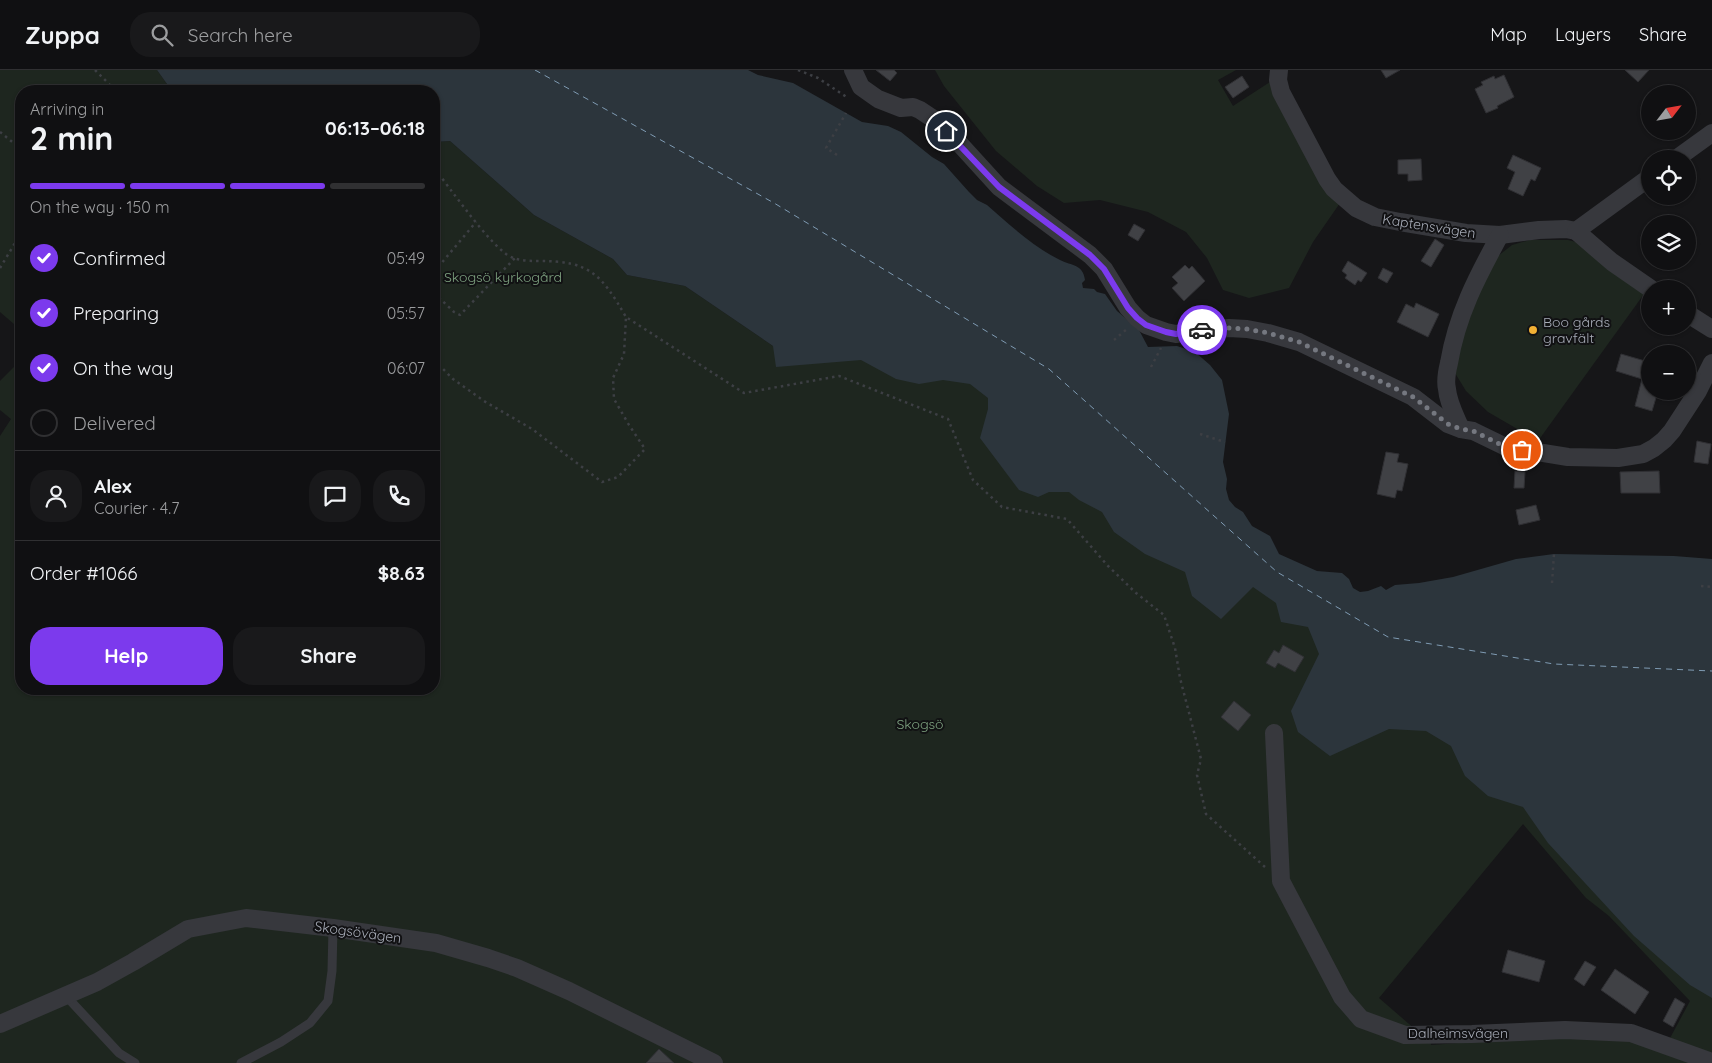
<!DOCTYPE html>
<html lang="en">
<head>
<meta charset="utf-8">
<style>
  :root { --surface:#101012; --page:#19191b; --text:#f1f3f6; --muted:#9c9d9f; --line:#303032; --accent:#7c3aed }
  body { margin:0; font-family:Quicksand,sans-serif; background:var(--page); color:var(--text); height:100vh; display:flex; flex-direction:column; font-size:19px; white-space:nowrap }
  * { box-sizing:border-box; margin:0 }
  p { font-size:16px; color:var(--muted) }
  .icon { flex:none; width:28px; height:28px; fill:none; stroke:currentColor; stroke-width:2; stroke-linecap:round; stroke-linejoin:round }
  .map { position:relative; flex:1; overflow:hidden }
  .details { position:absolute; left:15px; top:15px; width:425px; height:610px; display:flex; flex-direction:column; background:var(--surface); border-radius:20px; box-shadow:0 1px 4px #0004,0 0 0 1px var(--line) }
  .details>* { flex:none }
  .needle { width:32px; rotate:59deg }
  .buttons { position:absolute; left:1641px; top:15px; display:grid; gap:10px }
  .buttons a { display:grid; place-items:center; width:55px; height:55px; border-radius:50%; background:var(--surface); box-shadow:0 1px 4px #0004,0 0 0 1px var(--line); font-size:25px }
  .pin { position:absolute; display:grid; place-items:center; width:42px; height:42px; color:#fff; margin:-21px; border:2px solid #fff; border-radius:50%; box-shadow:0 1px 5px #0007 }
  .courier { position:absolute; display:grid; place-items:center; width:50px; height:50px; margin:-25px; border:4px solid #7c3aed; border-radius:50%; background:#fff; color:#222; box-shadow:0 1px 6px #0007 }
  .overview em { font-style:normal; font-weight:700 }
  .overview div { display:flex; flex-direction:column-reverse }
  .overview { display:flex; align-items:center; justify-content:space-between; height:85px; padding:0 15px }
  h1 { font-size:32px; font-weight:700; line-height:38px }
  .bar { display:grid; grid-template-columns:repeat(4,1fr); gap:8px 5px; align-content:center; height:60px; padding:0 15px }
  .bar i { height:6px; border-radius:4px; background:var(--line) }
  .bar .on { background:var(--accent) }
  .bar p { grid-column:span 4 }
  .line { display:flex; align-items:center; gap:12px; padding:0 15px; border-top:1px solid var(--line) }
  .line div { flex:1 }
  .round { display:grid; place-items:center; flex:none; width:52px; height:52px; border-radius:20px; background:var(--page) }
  ol { padding:0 15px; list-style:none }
  li { display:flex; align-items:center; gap:15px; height:55px }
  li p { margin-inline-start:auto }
  li .icon { padding:5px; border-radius:50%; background:var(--accent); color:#fff; stroke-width:4 }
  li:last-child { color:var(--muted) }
  li i { width:28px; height:28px; border:2px solid var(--line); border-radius:50% }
  .button { display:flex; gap:10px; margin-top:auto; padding:10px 15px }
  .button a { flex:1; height:58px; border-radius:20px; background:var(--accent); color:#fff; font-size:20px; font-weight:700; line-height:58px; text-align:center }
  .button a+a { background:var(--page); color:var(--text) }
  header { display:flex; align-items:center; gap:30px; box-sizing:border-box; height:70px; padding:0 25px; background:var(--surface); border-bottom:1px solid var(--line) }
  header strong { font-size:24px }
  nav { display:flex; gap:28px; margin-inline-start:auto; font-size:18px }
  .search { width:350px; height:45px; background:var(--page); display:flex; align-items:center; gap:12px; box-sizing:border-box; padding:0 18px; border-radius:20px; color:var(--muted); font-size:19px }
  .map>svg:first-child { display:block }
</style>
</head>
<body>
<header>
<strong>Zuppa</strong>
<div class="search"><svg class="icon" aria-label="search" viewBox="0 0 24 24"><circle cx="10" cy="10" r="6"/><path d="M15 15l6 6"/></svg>Search here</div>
<nav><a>Map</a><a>Layers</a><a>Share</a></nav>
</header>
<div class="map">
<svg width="1712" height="993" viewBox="0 0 1712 993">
  <rect width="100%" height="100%" fill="#161618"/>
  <g fill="#1e261f">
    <polygon points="0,0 157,0 172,21 21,21 21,260 0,242"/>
    <polygon points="935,0 1236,0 1218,10 1233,36 1270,12 1340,133 1313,172 1289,218 1249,228 1223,220 1207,188 1186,162 1148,142 1100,130 1064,133 1037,116 996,81 944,16"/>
    <polygon points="450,71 534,145 613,189 627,205 685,216 773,276 833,169 1277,502 1712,625 1712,983 1669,970 1690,931 1609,846 1586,828 1523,754 1379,928 1416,960 1430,960 1431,975 1555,966 1637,969 1695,993 0,993 0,366 11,349 0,340 0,311 21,290 21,619 434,619 434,72"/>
    <polygon points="1530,170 1568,170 1584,174 1644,224 1538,371 1488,342 1466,321 1455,303 1460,271 1476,226 1498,186 1512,175"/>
  </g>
  <path fill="#2c353c" d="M157 0H748L758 5 793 13 862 52 888 56 901 62 932 87 944 94 969 122 977 130 987 135C1010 155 1033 177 1060 190 1072 196 1083 194 1085 210L1082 213 1083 218 1094 219 1097 222 1105 224 1117 241 1139 260 1148 277 1177 276 1195 282 1210 295 1222 310 1229 344 1223 392 1227 409 1226 419 1229 430 1235 437 1243 442 1252 456 1270 466 1279 484 1317 501 1342 503 1349 509 1353 518 1360 522 1368 521 1381 516 1386 520 1395 515 1419 513 1453 507 1516 489 1554 484 1674 486 1712 489V928L1690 915 1634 866 1548 773 1523 737 1488 726 1465 706 1451 676 1426 661 1389 659 1330 686 1298 662 1291 641 1319 584 1308 557 1281 552 1276 533 1253 517 1221 549 1192 526 1185 502 1145 484 1114 462 1102 442 1079 430 1069 422H1049L1038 427 1019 420 980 368 988 339V328L970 314 943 310 919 314 896 309 861 290 776 297 773 276 685 216 627 205 613 189 534 145 450 71 434 72V21H172Z"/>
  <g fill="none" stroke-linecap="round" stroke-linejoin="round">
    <polyline stroke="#7f9bb3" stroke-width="1" stroke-dasharray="6 5" stroke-linecap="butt" points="535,0 774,133 1049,299 1277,502 1388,567 1554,594 1712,601"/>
  </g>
  <g fill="#404145" stroke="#303034">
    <polygon points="876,0 894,0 897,3 890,11"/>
    <polygon points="1381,0 1400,0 1386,8"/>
    <polygon points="1625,0 1649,0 1638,12"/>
    <polygon points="1504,5 1514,27 1497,36 1498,38 1486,43 1475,19 1483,15 1481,12 1494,6 1495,9"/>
    <polygon points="1242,6 1249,17 1233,28 1225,17"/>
    <polygon points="1513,85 1541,98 1535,111 1531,109 1523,126 1508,119 1515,102 1507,98"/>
    <polygon points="1421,89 1422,110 1408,111 1408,104 1398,104 1398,90"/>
    <polygon points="1134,154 1145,160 1138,171 1128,165"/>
    <polygon points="1435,169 1444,175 1431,197 1421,191"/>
    <polygon points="1348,191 1367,203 1361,212 1358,210 1355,215 1345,208 1347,205 1342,201"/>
    <polygon points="1185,195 1189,199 1192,196 1205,211 1184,231 1172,218 1178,213 1172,207"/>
    <polygon points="1383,198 1393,203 1387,213 1378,208"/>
    <polygon points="1416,233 1439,244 1428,267 1397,252 1406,234 1414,238"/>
    <polygon points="1621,284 1645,291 1646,288 1650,289 1650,321 1658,321 1652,341 1635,336 1642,309 1616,301"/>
    <polygon points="1697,371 1711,374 1708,394 1694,392"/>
    <polygon points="1386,382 1399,384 1397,392 1408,394 1402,421 1397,420 1395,428 1377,424"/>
    <polygon points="1515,401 1525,402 1524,418 1514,418"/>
    <polygon points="1659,401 1660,423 1621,423 1620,402"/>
    <polygon points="1536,435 1540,450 1519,455 1516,440"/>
    <polygon points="1283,575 1304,587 1295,602 1278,593 1275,598 1266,593 1274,580 1279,583"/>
    <polygon points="1234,631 1251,645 1238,661 1221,647"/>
    <polygon points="1508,880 1545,891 1539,912 1502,902"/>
    <polygon points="1585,891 1596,897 1584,916 1574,909"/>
    <polygon points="1615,899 1649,922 1635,944 1601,920"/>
    <polygon points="1675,928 1685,934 1673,957 1663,951"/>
    <polygon points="659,979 674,993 646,993"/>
  </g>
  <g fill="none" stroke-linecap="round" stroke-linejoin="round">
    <g stroke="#3d3f44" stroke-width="2.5" stroke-dasharray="2.5 4" stroke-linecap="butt">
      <polyline points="95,0 116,21"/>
      <polyline points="798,0 818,8 848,28"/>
      <polyline points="0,62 21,79"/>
      <polyline points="837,85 826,78 846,43"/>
      <path d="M434 99C440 105 447 115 453 123 467 141 488 170 506 184 516 191 527 191 539 191 590 191 601 204 626 247"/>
      <polyline points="0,198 21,163"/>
      <polyline points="434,202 476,152"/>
      <polyline points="434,223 454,242 460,245 515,188"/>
      <polyline points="1114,270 1127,259"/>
      <polyline points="434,290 453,309 484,331 532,359 602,412 618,407 645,379 629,355 614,329 613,308 624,284 626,247 744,323 839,306 948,349 973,410 1002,437 1067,449 1108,496 1136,523 1164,545 1175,578 1180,608 1201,689 1197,705 1206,744 1265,797"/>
      <polyline points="1151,297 1161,278"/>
      <polyline points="1200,364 1225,372"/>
      <polyline points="1552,513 1554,484"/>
      <polyline points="1701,516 1712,517"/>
    </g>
    <g stroke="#37383d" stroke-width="9">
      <polyline points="66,926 119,983 135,993"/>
      <polyline points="241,993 281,972 310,953 328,931 332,901 333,858"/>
    </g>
    <g stroke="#37383d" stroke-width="18">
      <polyline points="853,0 861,17 878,29 901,38 913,37 920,40 935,50 958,72 999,117 1090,185 1104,199 1128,238 1137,248 1146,255 1166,262 1176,264 1229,258 1247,259 1268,263 1299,272 1413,327 1448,354 1461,359 1473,361 1506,377 1568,387 1618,388 1643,384 1654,378 1664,370 1672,361 1698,321 1712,293"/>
      <polyline points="1279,0 1278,10 1281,22 1327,109 1334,119 1356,138 1375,147 1400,152 1466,163 1500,165 1539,160 1566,159 1576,161"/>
      <polyline points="1676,89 1712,63"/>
      <polyline points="1650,107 1576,161 1612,192 1651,219"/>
      <polyline points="1688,244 1712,259"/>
      <path d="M1461 359C1456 347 1448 333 1447 319 1445 311 1447 301 1449 293 1457 245 1477 207 1500 165"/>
      <polyline points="1274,663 1281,811 1342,927 1361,949 1405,965 1472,964 1565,960 1631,963 1712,992"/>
      <polyline points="0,954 97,912 133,892 188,859 246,848 333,858 436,873 488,888 517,898 569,921 714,993"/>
    </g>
  </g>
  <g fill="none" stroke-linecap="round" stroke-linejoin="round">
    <polyline stroke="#757880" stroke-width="5" stroke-dasharray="0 9" points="1202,260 1229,258 1247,259 1268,263 1299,272 1413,327 1448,354 1461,359 1473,361 1506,377 1522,380"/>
    <polyline stroke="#7c3aed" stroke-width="6" points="946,61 999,117 1090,185 1104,199 1128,238 1137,248 1146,255 1166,262 1176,264 1202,260"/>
  </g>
  <circle fill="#f2b134" stroke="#111113" stroke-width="2" cx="1533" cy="260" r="5"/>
  <g text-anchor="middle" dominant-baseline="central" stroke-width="4" stroke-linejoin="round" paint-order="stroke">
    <g font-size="14" fill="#a8adb8" stroke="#111113">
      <text transform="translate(1429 156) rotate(9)">Kaptensvägen</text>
      <text transform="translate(358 862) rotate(8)">Skogsövägen</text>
      <text x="1458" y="963">Dalheimsvägen</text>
    </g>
    <g font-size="14" fill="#7fa381" stroke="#111113">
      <text x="503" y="207">Skogsö kyrkogård</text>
      <text x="920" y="654">Skogsö</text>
    </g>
    <g font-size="14" fill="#a8adb8" stroke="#111113" text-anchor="start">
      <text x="1543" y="252">Boo gårds<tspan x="1543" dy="16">gravfält</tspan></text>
    </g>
  </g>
</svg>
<div class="buttons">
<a><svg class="needle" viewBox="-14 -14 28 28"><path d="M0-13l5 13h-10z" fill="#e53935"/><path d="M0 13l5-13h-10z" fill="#9c9d9f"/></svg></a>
<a><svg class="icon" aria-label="locate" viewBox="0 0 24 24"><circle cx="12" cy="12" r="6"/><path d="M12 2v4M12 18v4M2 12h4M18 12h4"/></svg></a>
<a><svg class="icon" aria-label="layers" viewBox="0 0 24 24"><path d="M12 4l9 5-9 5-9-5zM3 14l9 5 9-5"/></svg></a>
<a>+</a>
<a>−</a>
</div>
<div class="pin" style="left:1522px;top:380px;background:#ea580c"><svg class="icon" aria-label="bag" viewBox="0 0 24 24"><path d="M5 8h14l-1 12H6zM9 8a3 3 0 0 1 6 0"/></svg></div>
<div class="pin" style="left:946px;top:61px;background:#1f2937"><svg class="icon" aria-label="home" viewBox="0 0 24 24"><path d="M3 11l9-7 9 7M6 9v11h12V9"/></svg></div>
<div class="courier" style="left:1202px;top:260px"><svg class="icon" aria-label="car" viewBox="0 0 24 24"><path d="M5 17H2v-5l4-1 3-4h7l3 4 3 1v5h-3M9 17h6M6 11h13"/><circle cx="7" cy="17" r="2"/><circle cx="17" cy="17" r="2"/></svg></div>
<section class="details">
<div class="overview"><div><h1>2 min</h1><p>Arriving in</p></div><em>06:13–06:18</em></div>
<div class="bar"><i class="on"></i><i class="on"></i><i class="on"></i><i></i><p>On the way · 150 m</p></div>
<ol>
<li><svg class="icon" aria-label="check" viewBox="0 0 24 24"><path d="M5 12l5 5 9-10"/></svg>Confirmed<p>05:49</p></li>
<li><svg class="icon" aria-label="check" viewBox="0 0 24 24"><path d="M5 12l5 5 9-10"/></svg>Preparing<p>05:57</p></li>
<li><svg class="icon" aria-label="check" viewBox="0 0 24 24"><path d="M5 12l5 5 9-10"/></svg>On the way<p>06:07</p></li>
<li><i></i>Delivered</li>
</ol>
<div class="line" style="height:90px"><a class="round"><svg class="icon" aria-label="person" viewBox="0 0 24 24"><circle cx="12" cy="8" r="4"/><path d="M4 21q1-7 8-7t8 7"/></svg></a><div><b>Alex</b><p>Courier · 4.7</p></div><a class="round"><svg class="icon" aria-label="chat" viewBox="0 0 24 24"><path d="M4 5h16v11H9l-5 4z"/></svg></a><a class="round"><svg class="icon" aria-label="phone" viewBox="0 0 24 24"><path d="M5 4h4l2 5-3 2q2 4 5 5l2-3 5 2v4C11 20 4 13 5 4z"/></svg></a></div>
<div class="line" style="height:65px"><div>Order #1066</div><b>$8.63</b></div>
<div class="button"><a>Help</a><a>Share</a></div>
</section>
</div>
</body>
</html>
